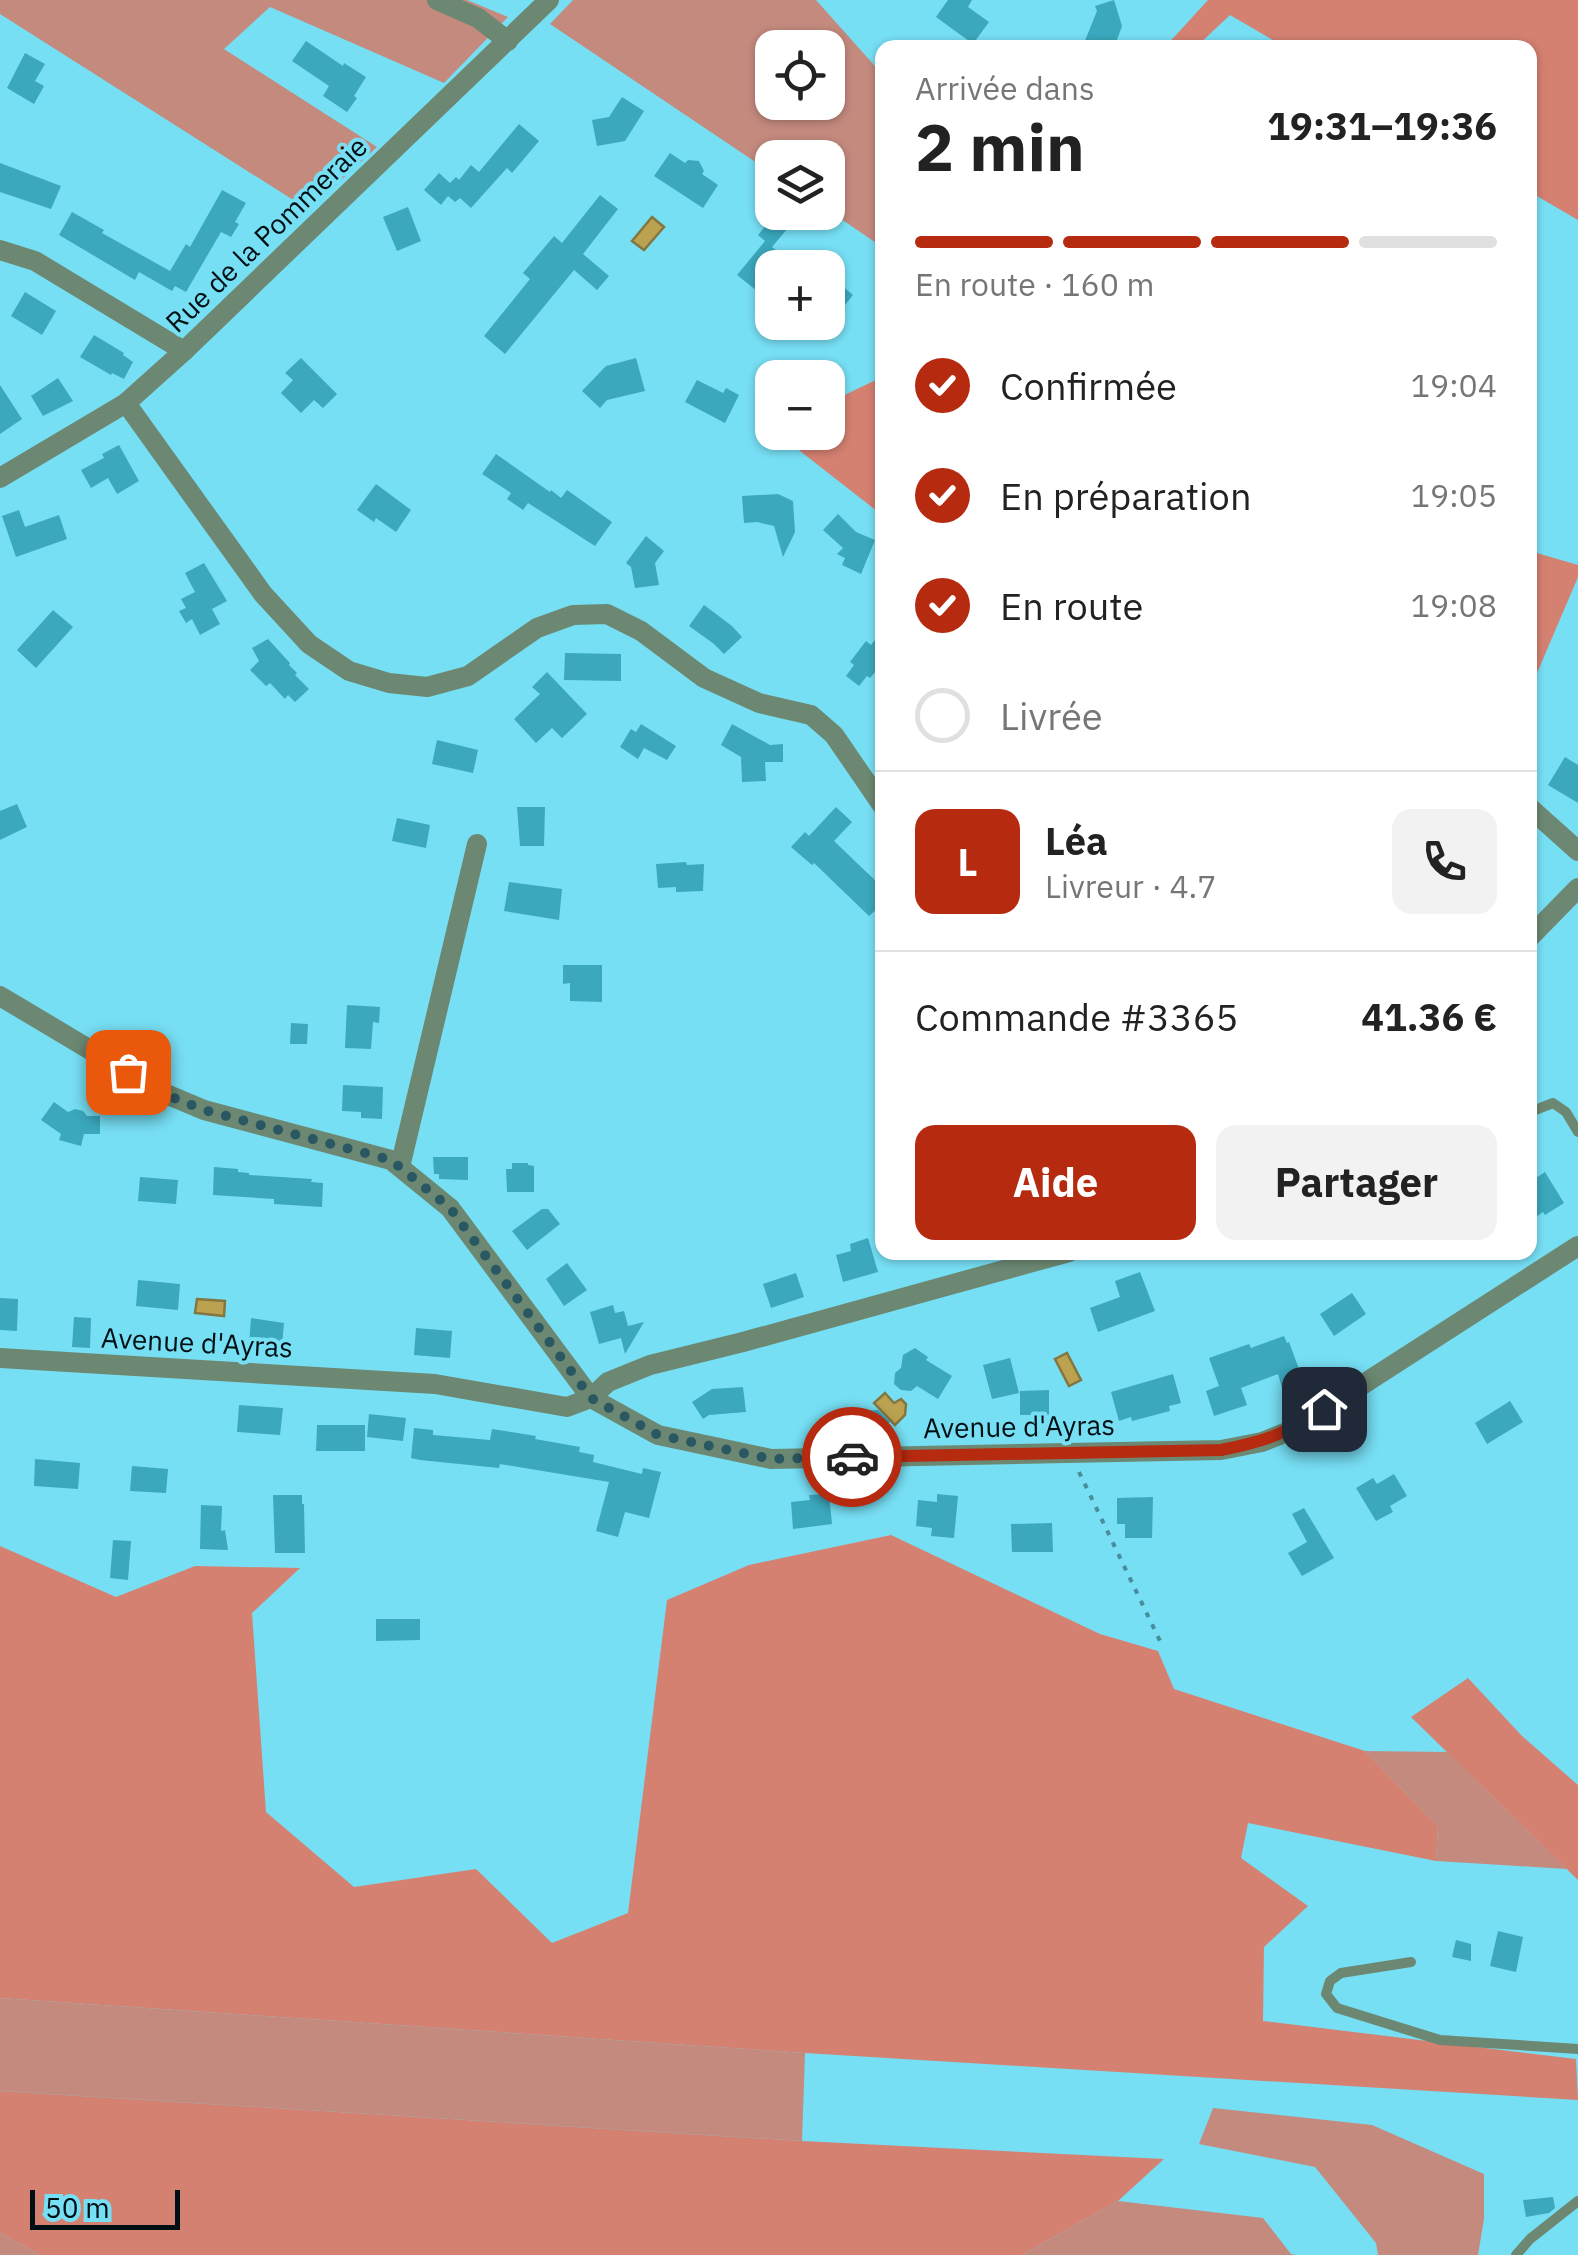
<!DOCTYPE html>
<html lang="fr">
<head>
<meta charset="utf-8">
<style>
  :root { --surface:#fff; --page:#f2f2f2; --text:#222; --muted:#767676; --line:#e0e0e0; --accent:#b62a10 }
  body { margin:0; font-family:"IBM Plex Sans",sans-serif; background:var(--page); color:var(--text); height:100vh; display:flex; flex-direction:column; font-size:38px; white-space:nowrap }
  * { box-sizing:border-box; margin:0 }
  p { font-size:32px; color:var(--muted) }
  .icon { flex:none; width:55px; height:55px; fill:none; stroke:currentColor; stroke-width:2; stroke-linecap:round; stroke-linejoin:round }
  .map { position:relative; flex:1; overflow:hidden }
  .side { position:absolute; left:875px; top:40px; width:662px; height:1220px; display:flex; flex-direction:column; background:var(--surface); border-radius:20px; box-shadow:0 2px 8px #0004 }
  .side>* { flex:none }
  .buttons { position:absolute; left:755px; top:30px; display:grid; gap:20px }
  .buttons a { display:grid; place-items:center; width:90px; height:90px; border-radius:20px; background:var(--surface); box-shadow:0 2px 8px #0004; font-size:50px }
  .scale { position:absolute; left:30px; bottom:25px; width:150px; box-sizing:border-box; padding-left:10px; border:5px solid #000f13; border-top:0; font-size:28px; line-height:35px; white-space:nowrap; color:#000f13; -webkit-text-stroke:8px #77dff4; paint-order:stroke }
  .pin { position:absolute; display:grid; place-items:center; width:85px; height:85px; color:#fff; margin:-42px; border-radius:20px; box-shadow:0 5px 15px #0006 }
  .courier { position:absolute; display:grid; place-items:center; width:100px; height:100px; margin:-50px; border:8px solid #b62a10; border-radius:50%; background:#fff; color:#222; box-shadow:0 2px 12px #0007 }
  .summary em { font-style:normal; font-weight:700 }
  .summary div { display:flex; flex-direction:column-reverse }
  .summary { display:flex; align-items:center; justify-content:space-between; height:170px; padding:0 40px }
  h1 { font-size:65px; font-weight:700; line-height:75px }
  .bar { display:grid; grid-template-columns:repeat(4,1fr); gap:15px 10px; align-content:center; height:120px; padding:0 40px }
  .bar i { height:12px; border-radius:8px; background:var(--line) }
  .bar .current { background:var(--accent) }
  .bar p { grid-column:span 4 }
  .line { display:flex; align-items:center; gap:25px; padding:0 40px; border-top:2px solid var(--line) }
  .line div { flex:1 }
  .round { display:grid; place-items:center; flex:none; width:105px; height:105px; border-radius:20px; background:var(--page) }
  ol { padding:0 40px; list-style:none }
  li { display:flex; align-items:center; gap:30px; height:110px }
  li p { margin-inline-start:auto }
  li .icon { padding:10px; border-radius:50%; background:var(--accent); color:#fff; stroke-width:4 }
  li:last-child { color:var(--muted) }
  li i { width:55px; height:55px; border:5px solid var(--line); border-radius:50% }
  .primary-button { display:flex; gap:20px; margin-top:auto; padding:20px 40px }
  .primary-button a { flex:1; height:115px; border-radius:20px; background:var(--accent); color:#fff; font-size:40px; font-weight:700; line-height:115px; text-align:center }
  .primary-button a+a { background:var(--page); color:var(--text) }
  .map>svg:first-child { display:block }
</style>
</head>
<body>
<div class="map">
<svg width="1578" height="2255" viewBox="0 0 1578 2255">
  <rect width="100%" height="100%" fill="#77dff4"/>
  <g fill="#c48a7e" fill-rule="evenodd">
    <polygon points="0,0 467,0 508,17 444,83 270,7 224,49 377,147 309,210 0,14"/>
    <path d="M573 0H816L882 74V247L828 210V158H772V173L550 24ZM772 48H828V102H772Z"/>
    <polygon points="1365,1751 1447,1752 1567,1869 1436,1861 1438,1826"/>
    <polygon points="0,1998 805,2053 802,2141 0,2091"/>
    <polygon points="1213,2108 1372,2125 1484,2174 1484,2219 1478,2255 1378,2255 1376,2243 1315,2167 1199,2144"/>
    <polygon points="1118,2201 1263,2218 1291,2254 1296,2255 1022,2255"/>
    <polygon points="0,2233 40,2255 0,2255"/>
  </g>
  <g fill="#d48171">
    <polygon points="1208,0 1578,0 1578,220 1530,192 1530,48 1285,47 1230,15 1196,47 1165,47"/>
    <polygon points="882,377 882,515 777,433 828,432 828,403"/>
    <polygon points="1530,551 1578,565 1578,577 1537,673 1530,673"/>
    <polygon points="891,1535 1100,1634 1158,1651 1174,1689 1365,1751 1438,1826 1436,1861 1248,1823 1241,1858 1308,1906 1264,1947 1263,2021 1576,2059 1578,2100 805,2053 0,1998 0,1546 116,1597 195,1566 300,1568 252,1613 266,1812 354,1887 476,1869 552,1943 628,1913 667,1600 749,1565"/>
    <polygon points="1468,1678 1522,1736 1578,1785 1578,1880 1411,1717"/>
    <polygon points="0,2091 802,2141 1164,2159 1118,2201 1022,2255 40,2255 0,2233"/>
  </g>
  <g fill="#bba251" stroke="#83763e" stroke-width="2.5">
    <polygon points="652,217 664,227 644,250 632,241"/>
    <polygon points="197,1299 225,1301 224,1316 195,1313"/>
    <polygon points="1067,1353 1081,1380 1069,1386 1055,1359"/>
    <polygon points="885,1393 894,1403 901,1399 906,1404 905,1415 895,1425 874,1403"/>
  </g>
  <g fill="#3ba8bd">
    <polygon points="948,0 972,0 968,7 989,22 973,44 936,17"/>
    <polygon points="1114,0 1122,26 1114,48 1082,48 1097,11 1095,6"/>
    <polygon points="306,41 343,66 344,63 366,77 354,96 357,98 347,112 323,96 329,86 292,61"/>
    <polygon points="25,53 45,64 35,81 44,86 34,104 7,88"/>
    <polygon points="622,97 644,111 625,141 597,146 592,120 609,117"/>
    <polygon points="519,124 539,141 512,173 507,168 471,208 460,198 455,202 448,196 441,205 424,190 439,173 450,183 456,177 459,180 471,165 479,172"/>
    <polygon points="670,153 685,163 688,160 699,161 704,171 702,174 718,185 703,208 654,176"/>
    <polygon points="0,163 61,186 51,209 0,192"/>
    <polygon points="222,190 246,203 235,222 239,224 231,237 221,232 186,292 175,286 172,291 139,272 135,280 59,235 72,212 104,230 102,233 170,271 186,244 190,247"/>
    <polygon points="600,195 618,209 583,254 609,276 597,290 574,270 505,354 484,336 530,279 523,273 554,236 562,243"/>
    <polygon points="408,207 421,241 397,251 383,217"/>
    <polygon points="774,215 788,228 772,247 785,257 776,268 772,268 772,272 757,291 737,275 765,241 758,235"/>
    <polygon points="828,274 853,295 840,311 828,301"/>
    <polygon points="25,292 56,311 42,335 11,316"/>
    <polygon points="94,335 124,353 123,355 133,362 124,379 112,373 111,375 80,357"/>
    <polygon points="301,358 337,394 323,408 314,400 301,413 281,393 293,380 285,373"/>
    <polygon points="636,358 645,391 607,400 600,408 582,391 606,366"/>
    <polygon points="58,378 73,401 43,416 31,396"/>
    <polygon points="697,380 723,393 726,388 739,395 725,423 685,402"/>
    <polygon points="0,385 22,419 0,434"/>
    <polygon points="119,445 139,481 117,494 108,478 91,488 81,470 104,458 102,454"/>
    <polygon points="496,454 550,492 551,490 561,498 567,490 612,522 595,546 528,503 523,510 507,499 511,493 482,474"/>
    <polygon points="376,484 411,510 396,532 376,518 374,522 357,510"/>
    <polygon points="778,494 793,501 795,532 783,557 774,526 757,522 744,523 742,496"/>
    <polygon points="19,510 25,527 59,515 67,539 16,557 2,516"/>
    <polygon points="838,514 856,532 875,540 861,574 842,565 845,558 837,554 843,548 823,530"/>
    <polygon points="646,536 664,551 655,563 659,585 635,588 631,567 626,563"/>
    <polygon points="204,563 227,601 212,609 220,624 200,635 192,619 186,623 179,611 186,608 181,599 195,592 185,573"/>
    <polygon points="704,605 732,626 742,637 724,654 714,644 689,626"/>
    <polygon points="53,610 73,627 36,668 17,650"/>
    <polygon points="882,631 882,664 870,678 867,676 859,686 846,676 854,665 850,662 866,641 871,645"/>
    <polygon points="268,639 290,663 289,665 297,673 295,675 309,689 295,702 288,695 285,699 270,683 266,686 250,670 259,661 252,648"/>
    <polygon points="565,653 621,654 621,681 564,680"/>
    <polygon points="547,672 587,714 562,738 552,728 536,743 514,719 540,694 532,687"/>
    <polygon points="641,724 676,746 667,760 644,748 638,759 620,747 631,729 636,732"/>
    <polygon points="732,724 770,745 783,744 783,762 765,762 766,781 742,782 741,757 721,745"/>
    <polygon points="437,740 478,750 473,773 432,764"/>
    <polygon points="1565,757 1578,765 1578,803 1548,785"/>
    <polygon points="17,804 27,827 0,840 0,811"/>
    <polygon points="517,807 545,807 544,846 520,846"/>
    <polygon points="836,807 852,822 834,841 882,887 882,909 876,910 869,916 814,863 812,865 791,847 805,832 809,836"/>
    <polygon points="397,818 430,825 426,848 392,841"/>
    <polygon points="686,862 687,865 704,864 703,891 676,892 676,887 658,888 656,864"/>
    <polygon points="509,882 562,889 559,920 504,911"/>
    <polygon points="563,965 602,965 602,1002 570,1001 570,983 563,984"/>
    <polygon points="347,1005 380,1007 379,1023 373,1022 371,1049 345,1048"/>
    <polygon points="291,1023 308,1024 307,1044 290,1044"/>
    <polygon points="343,1085 383,1087 382,1119 361,1118 361,1112 342,1111"/>
    <polygon points="54,1102 68,1112 75,1109 83,1111 87,1116 100,1116 100,1134 84,1134 81,1146 59,1140 61,1134 41,1120"/>
    <polygon points="433,1157 468,1157 468,1180 439,1179 439,1174 434,1174"/>
    <polygon points="512,1163 528,1163 528,1165 534,1166 534,1192 507,1192 506,1169 512,1169"/>
    <polygon points="214,1167 238,1169 238,1172 249,1173 249,1175 312,1179 311,1182 323,1183 322,1207 274,1204 274,1199 213,1195"/>
    <polygon points="1545,1172 1564,1203 1545,1215 1543,1212 1530,1221 1530,1182"/>
    <polygon points="140,1177 178,1180 176,1204 138,1201"/>
    <polygon points="542,1209 548,1209 560,1224 527,1250 512,1231"/>
    <polygon points="868,1238 878,1272 843,1282 836,1255 851,1251 850,1244"/>
    <polygon points="567,1263 587,1290 564,1306 546,1279"/>
    <polygon points="1140,1272 1155,1311 1098,1332 1090,1308 1120,1297 1115,1281"/>
    <polygon points="796,1273 804,1297 771,1308 763,1284"/>
    <polygon points="138,1280 180,1284 178,1310 136,1306"/>
    <polygon points="1352,1293 1366,1314 1334,1336 1320,1314"/>
    <polygon points="0,1298 18,1299 17,1331 0,1330"/>
    <polygon points="613,1305 615,1313 624,1311 628,1326 644,1322 625,1354 621,1338 599,1344 590,1312"/>
    <polygon points="74,1317 91,1318 90,1348 72,1347"/>
    <polygon points="251,1318 284,1323 282,1346 249,1346"/>
    <polygon points="416,1328 452,1331 450,1358 414,1355"/>
    <polygon points="1284,1336 1287,1343 1289,1342 1303,1380 1282,1388 1278,1374 1241,1388 1247,1405 1214,1416 1206,1391 1219,1386 1209,1358 1249,1344 1251,1348"/>
    <polygon points="915,1348 928,1357 926,1360 952,1376 938,1399 917,1386 911,1391 901,1390 894,1384 895,1373 901,1368 903,1355"/>
    <polygon points="1010,1358 1019,1393 992,1399 983,1365"/>
    <polygon points="1173,1374 1181,1403 1169,1406 1170,1411 1132,1421 1131,1417 1119,1421 1111,1392"/>
    <polygon points="743,1387 746,1412 709,1415 703,1419 692,1402 712,1389"/>
    <polygon points="1049,1390 1049,1415 1020,1415 1020,1391"/>
    <polygon points="1510,1401 1523,1422 1487,1444 1475,1423"/>
    <polygon points="239,1405 283,1408 280,1435 237,1432"/>
    <polygon points="878,1410 890,1422 881,1431 844,1433 862,1411"/>
    <polygon points="369,1414 406,1418 403,1441 367,1437"/>
    <polygon points="317,1425 365,1425 365,1451 316,1451"/>
    <polygon points="414,1428 433,1430 433,1435 490,1440 492,1429 536,1436 535,1439 580,1447 579,1452 594,1455 593,1462 642,1474 643,1468 661,1472 649,1518 625,1512 618,1537 596,1531 609,1482 500,1464 499,1468 420,1460 411,1458"/>
    <polygon points="35,1459 80,1463 78,1489 34,1486"/>
    <polygon points="132,1466 168,1469 166,1493 130,1491"/>
    <polygon points="1394,1474 1407,1496 1390,1506 1393,1512 1376,1521 1356,1488 1373,1478 1377,1484"/>
    <polygon points="829,1494 832,1524 793,1529 791,1502 810,1500 809,1495"/>
    <polygon points="937,1494 958,1496 954,1538 931,1536 932,1528 916,1526 918,1500 937,1502"/>
    <polygon points="273,1495 302,1495 302,1504 304,1504 305,1553 275,1553"/>
    <polygon points="1153,1497 1152,1538 1125,1538 1125,1524 1117,1524 1117,1498"/>
    <polygon points="201,1505 222,1506 221,1531 225,1530 228,1550 200,1549"/>
    <polygon points="1304,1508 1334,1558 1302,1576 1288,1553 1307,1542 1292,1514"/>
    <polygon points="1052,1523 1053,1552 1012,1552 1011,1524"/>
    <polygon points="113,1540 131,1541 128,1580 110,1578"/>
    <polygon points="376,1619 420,1619 420,1640 376,1641"/>
    <polygon points="1498,1931 1523,1937 1516,1972 1490,1966"/>
    <polygon points="1456,1940 1471,1944 1471,1961 1452,1957"/>
    <polygon points="1553,2197 1555,2208 1549,2213 1526,2217 1523,2200"/>
  </g>
  <g fill="none" stroke-linecap="round" stroke-linejoin="round">
    <polyline stroke="#488d9b" stroke-width="4" stroke-dasharray="5 8" stroke-linecap="butt" points="1079,1472 1160,1641"/>
    <g stroke="#6c8872" stroke-width="10">
      <polyline points="1530,1112 1553,1103 1566,1112 1578,1132"/>
      <polyline points="1411,1962 1341,1973 1330,1981 1326,1994 1337,2008 1440,2040 1578,2049"/>
      <polyline points="1516,2255 1530,2239 1578,2201"/>
    </g>
    <g stroke="#6c8872" stroke-width="20">
      <polyline points="437,0 478,18 508,41"/>
      <polyline points="0,250 35,261 184,351"/>
      <polyline points="126,403 263,594 309,644 349,671 389,683 427,687 468,676 537,628 573,615 607,614 641,631 704,678 759,703 811,715 834,735 882,805"/>
      <polyline points="0,478 126,403 184,351 549,0"/>
      <polyline points="1530,808 1578,851"/>
      <polyline points="1530,937 1578,888"/>
      <polyline points="0,996 159,1091 204,1110 391,1160 450,1208 591,1398 658,1435 771,1459 1221,1450 1262,1442 1292,1430 1578,1246"/>
      <polyline points="400,1167 477,844"/>
      <polyline points="0,1358 435,1384 567,1407 591,1398 608,1382 650,1365 743,1342 1069,1252"/>
    </g>
  </g>
  <g fill="none" stroke-linecap="round" stroke-linejoin="round">
    <polyline stroke="#2a5862" stroke-width="10" stroke-dasharray="0 18" points="128,1072 159,1092 204,1110 391,1160 450,1208 591,1398 658,1435 771,1459 852,1457"/>
    <path stroke="#b62a10" stroke-width="12" d="M852 1457 1221 1450C1266 1441 1285 1434 1324 1409"/>
  </g>
  <g text-anchor="middle" dominant-baseline="central" stroke-width="8" stroke-linejoin="round" paint-order="stroke">
    <g font-size="28" fill="#000f13" stroke="#77dff4">
      <text transform="translate(266 234) rotate(-44)">Rue de la Pommeraie</text>
      <text transform="translate(197 1342) rotate(3)">Avenue d'Ayras</text>
      <text transform="translate(1019 1426) rotate(-1)">Avenue d'Ayras</text>
    </g>
  </g>
</svg>
<div class="buttons">
<a><svg class="icon" aria-label="locate" viewBox="0 0 24 24"><circle cx="12" cy="12" r="6"/><path d="M12 2v4M12 18v4M2 12h4M18 12h4"/></svg></a>
<a><svg class="icon" aria-label="layers" viewBox="0 0 24 24"><path d="M12 4l9 5-9 5-9-5zM3 14l9 5 9-5"/></svg></a>
<a>+</a>
<a>−</a>
</div>
<div class="scale">50 m</div>
<div class="pin" style="left:128px;top:1072px;background:#ea580c"><svg class="icon" aria-label="bag" viewBox="0 0 24 24"><path d="M5 8h14l-1 12H6zM9 8a3 3 0 0 1 6 0"/></svg></div>
<div class="pin" style="left:1324px;top:1409px;background:#1f2937"><svg class="icon" aria-label="home" viewBox="0 0 24 24"><path d="M3 11l9-7 9 7M6 9v11h12V9"/></svg></div>
<div class="courier" style="left:852px;top:1457px"><svg class="icon" aria-label="car" viewBox="0 0 24 24"><path d="M5 17H2v-5l4-1 3-4h7l3 4 3 1v5h-3M9 17h6M6 11h13"/><circle cx="7" cy="17" r="2"/><circle cx="17" cy="17" r="2"/></svg></div>
<section class="side">
<div class="summary"><div><h1>2 min</h1><p>Arrivée dans</p></div><em>19:31–19:36</em></div>
<div class="bar"><i class="current"></i><i class="current"></i><i class="current"></i><i></i><p>En route · 160 m</p></div>
<ol>
<li><svg class="icon" aria-label="check" viewBox="0 0 24 24"><path d="M5 12l5 5 9-10"/></svg>Confirmée<p>19:04</p></li>
<li><svg class="icon" aria-label="check" viewBox="0 0 24 24"><path d="M5 12l5 5 9-10"/></svg>En préparation<p>19:05</p></li>
<li><svg class="icon" aria-label="check" viewBox="0 0 24 24"><path d="M5 12l5 5 9-10"/></svg>En route<p>19:08</p></li>
<li><i></i>Livrée</li>
</ol>
<div class="line" style="height:180px"><b class="round" style="background:var(--accent);color:#fff">L</b><div><b>Léa</b><p>Livreur · 4.7</p></div><a class="round"><svg class="icon" aria-label="phone" viewBox="0 0 24 24"><path d="M5 4h4l2 5-3 2q2 4 5 5l2-3 5 2v4C11 20 4 13 5 4z"/></svg></a></div>
<div class="line" style="height:130px"><div>Commande #3365</div><b>41.36 €</b></div>
<div class="primary-button"><a>Aide</a><a>Partager</a></div>
</section>
</div>
</body>
</html>
